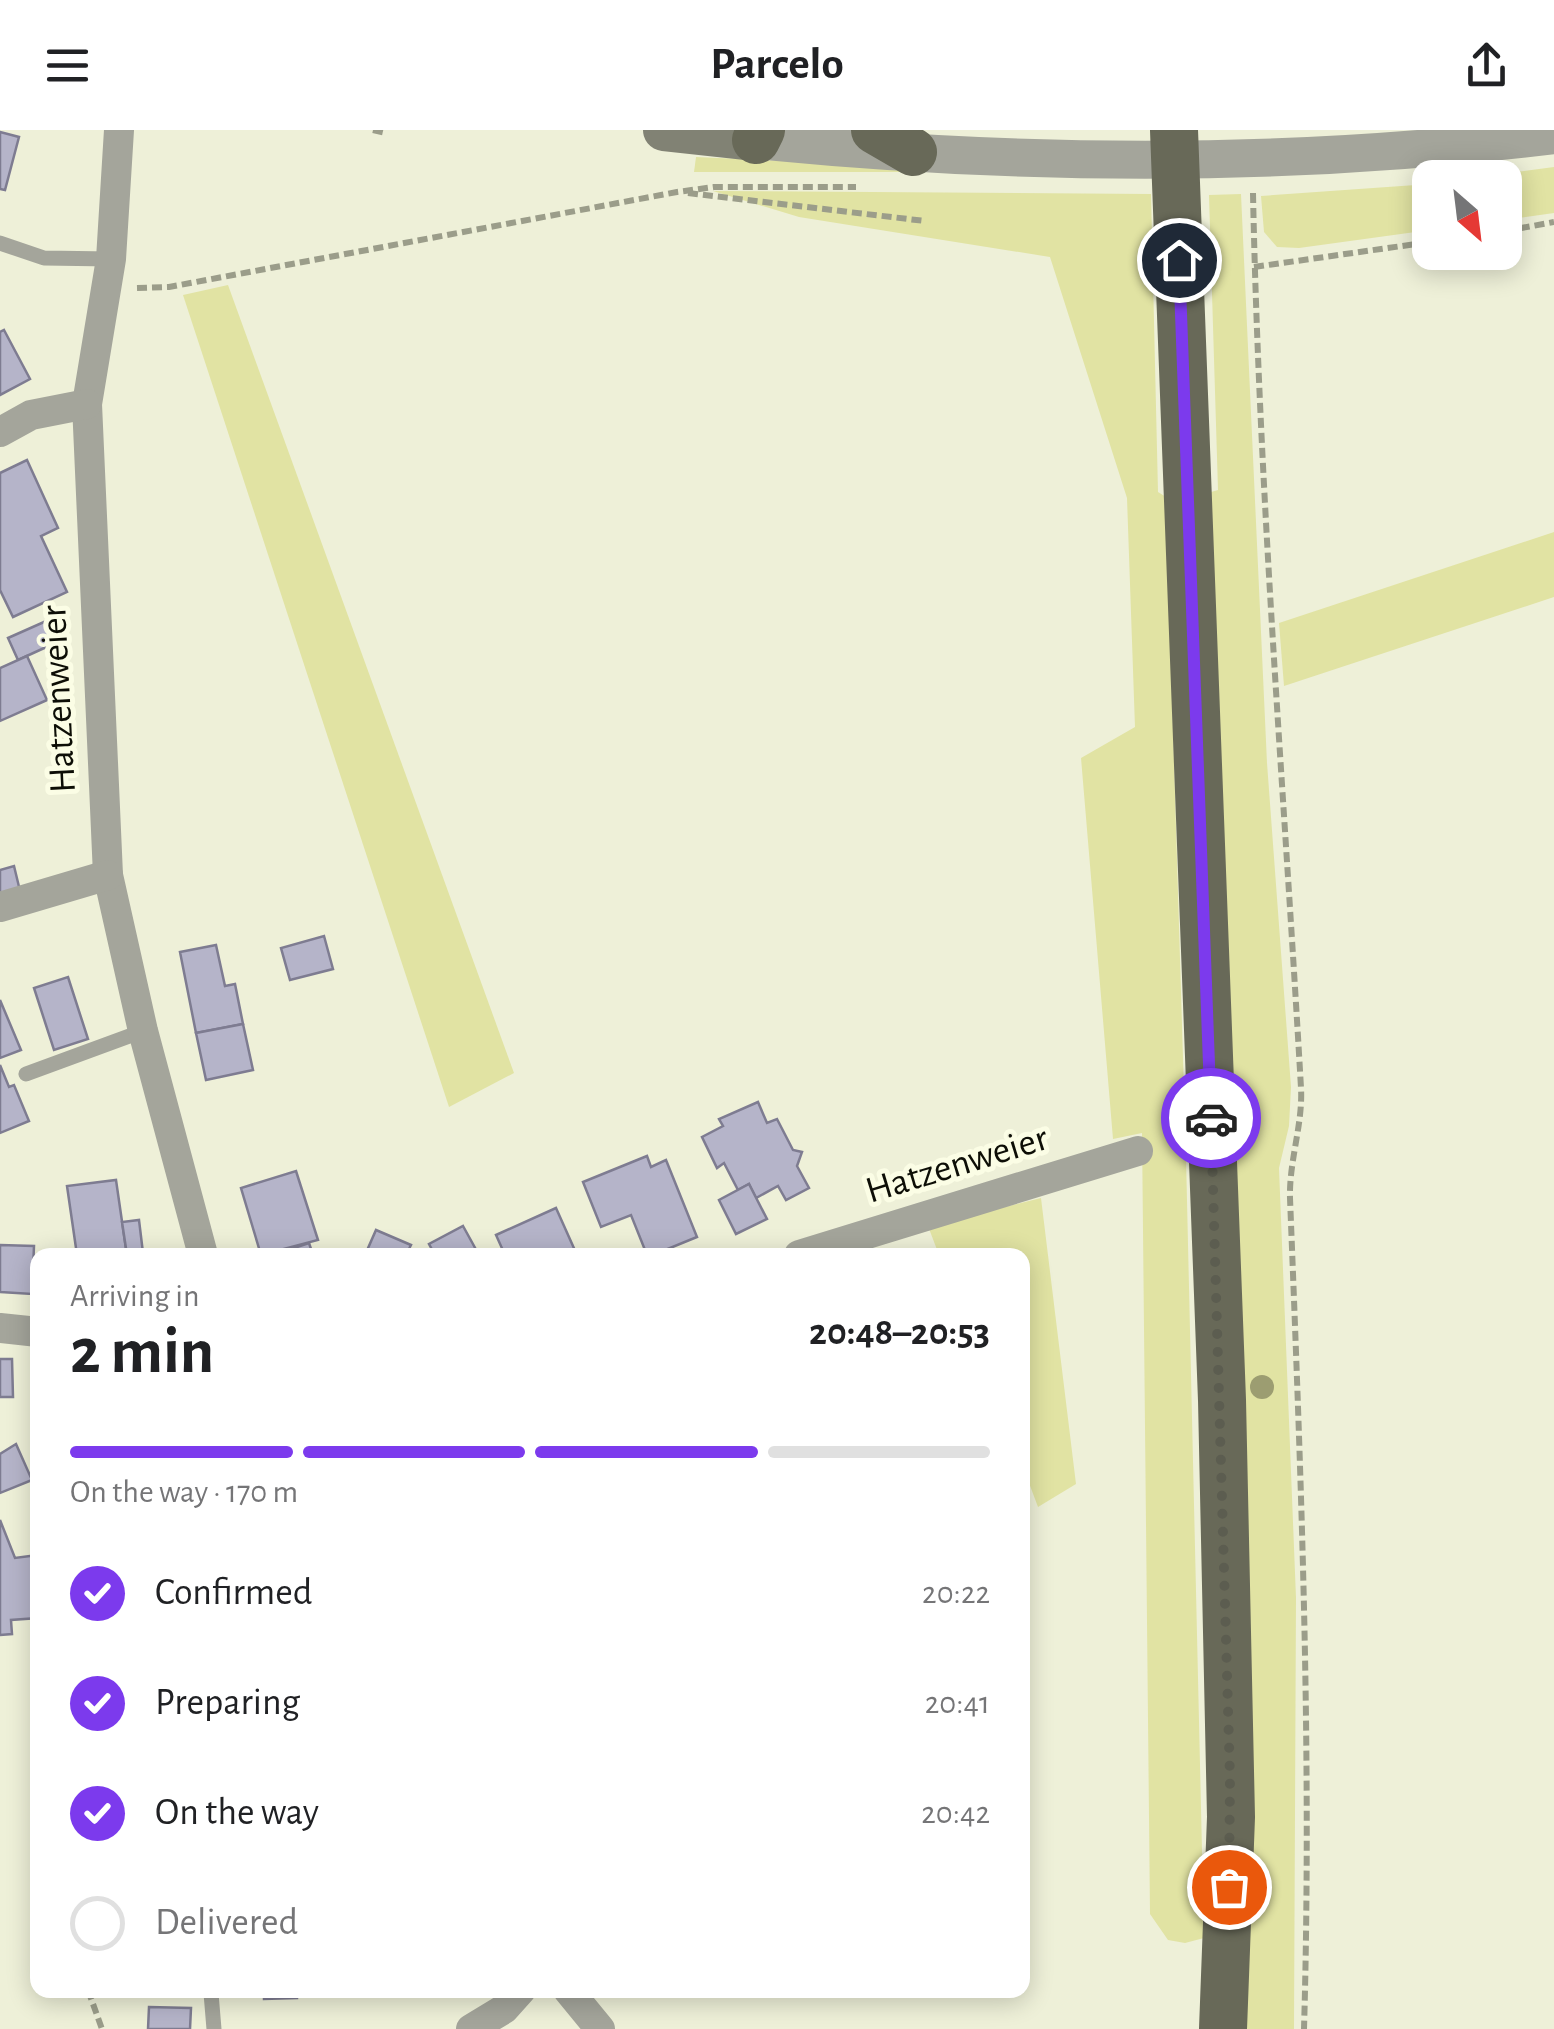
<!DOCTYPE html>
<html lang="en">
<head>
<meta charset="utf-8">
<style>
  :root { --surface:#fff; --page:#f6f6f6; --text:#202124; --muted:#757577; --line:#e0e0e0; --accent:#7c3aed }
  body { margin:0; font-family:"Alegreya Sans",sans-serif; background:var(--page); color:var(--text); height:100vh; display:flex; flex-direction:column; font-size:38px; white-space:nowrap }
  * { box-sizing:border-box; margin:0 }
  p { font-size:32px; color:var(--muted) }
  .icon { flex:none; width:55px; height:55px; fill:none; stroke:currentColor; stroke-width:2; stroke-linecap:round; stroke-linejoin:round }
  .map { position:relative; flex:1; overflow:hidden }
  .drawer { position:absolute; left:30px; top:1118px; width:1000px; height:750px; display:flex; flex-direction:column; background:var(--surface); border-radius:20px; box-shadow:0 5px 25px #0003 }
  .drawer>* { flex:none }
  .needle { width:65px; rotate:152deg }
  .tools { position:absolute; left:1412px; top:30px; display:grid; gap:20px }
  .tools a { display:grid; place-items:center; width:110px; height:110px; border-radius:20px; background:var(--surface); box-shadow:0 5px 25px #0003; font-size:50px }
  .pin { position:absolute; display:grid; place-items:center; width:85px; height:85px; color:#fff; margin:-42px; border:5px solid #fff; border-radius:50%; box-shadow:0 2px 10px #0007 }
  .courier { position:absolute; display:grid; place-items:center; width:100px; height:100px; margin:-50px; border:8px solid #7c3aed; border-radius:50%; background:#fff; color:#222; box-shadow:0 2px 12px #0007 }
  .summary em { font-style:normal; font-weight:700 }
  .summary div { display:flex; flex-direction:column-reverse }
  .summary { display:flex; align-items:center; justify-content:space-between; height:170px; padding:0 40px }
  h1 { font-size:65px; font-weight:700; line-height:75px }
  .bar { display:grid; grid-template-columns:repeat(4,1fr); gap:15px 10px; align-content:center; height:120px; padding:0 40px }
  .bar i { height:12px; border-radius:8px; background:var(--line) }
  .bar .current { background:var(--accent) }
  .bar p { grid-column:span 4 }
  ol { padding:0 40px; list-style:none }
  li { display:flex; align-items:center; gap:30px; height:110px }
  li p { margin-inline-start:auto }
  li .icon { padding:10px; border-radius:50%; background:var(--accent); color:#fff; stroke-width:4 }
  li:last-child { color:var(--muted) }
  li i { width:55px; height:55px; border:5px solid var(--line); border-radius:50% }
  header { display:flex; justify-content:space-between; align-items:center; height:130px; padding:0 40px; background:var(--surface); font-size:45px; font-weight:700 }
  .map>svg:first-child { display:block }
</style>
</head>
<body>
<header><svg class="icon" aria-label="menu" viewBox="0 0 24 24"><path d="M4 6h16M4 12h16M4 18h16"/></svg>Parcelo<svg class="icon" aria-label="share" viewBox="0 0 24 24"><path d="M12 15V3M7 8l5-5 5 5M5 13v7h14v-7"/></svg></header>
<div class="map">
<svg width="1554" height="1899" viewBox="0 0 1554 1899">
  <rect width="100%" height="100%" fill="#eef0d8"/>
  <g fill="#e1e3a3">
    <polygon points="696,27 1034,42 694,42"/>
    <polygon points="1554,37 1554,83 1505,90 1505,48 1478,47"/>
    <polygon points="1430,54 1430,100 1299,118 1277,117 1264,102 1261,66"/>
    <polygon points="713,61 1151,64 1158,362 1166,367 1186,1027 1204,1808 1185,1813 1168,1810 1150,1784 1142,1003 1113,1009 1081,628 1135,597 1127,368 1050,127 799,87"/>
    <polygon points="1241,64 1267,633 1291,957 1289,996 1279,1038 1296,1468 1294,1899 1245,1899 1211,362 1218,360 1209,65"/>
    <polygon points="228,155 514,943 449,977 183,165"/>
    <polygon points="1554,402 1554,467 1284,556 1279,493"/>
    <polygon points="1041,1068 1076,1354 1038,1377 1023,1337 1022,1125 939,1125 928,1096"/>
  </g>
  <g fill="#b5b4c9" stroke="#7e7c91" stroke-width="2.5">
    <polygon points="0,2 19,7 5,60 0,59"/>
    <polygon points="4,200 30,249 0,265 0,202"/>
    <polygon points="27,330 58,398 41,406 67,462 13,487 0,460 0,343"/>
    <polygon points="44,492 53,514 18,530 8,508"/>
    <polygon points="27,526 47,570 0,591 0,538"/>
    <polygon points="14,736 21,765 0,770 0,740"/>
    <polygon points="324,806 333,839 290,850 281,818"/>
    <polygon points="216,815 225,856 235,854 243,894 196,903 180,822"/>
    <polygon points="68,847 88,909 54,920 34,858"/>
    <polygon points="0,870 21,920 0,928"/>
    <polygon points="243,894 253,940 206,950 196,903"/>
    <polygon points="0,935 9,957 14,955 29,991 0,1003"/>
    <polygon points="758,972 767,993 777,989 793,1020 802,1022 797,1036 809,1058 786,1070 778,1056 756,1068 749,1054 738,1060 724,1033 717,1038 702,1007 723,996 719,989"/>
    <polygon points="647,1026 651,1037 666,1030 697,1107 653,1125 647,1125 631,1085 601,1097 583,1052"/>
    <polygon points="296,1041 318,1110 261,1125 241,1058"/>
    <polygon points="116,1050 126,1119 77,1125 67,1056"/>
    <polygon points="749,1054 767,1089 736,1104 719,1070"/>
    <polygon points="556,1078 577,1125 505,1125 496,1105"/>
    <polygon points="139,1090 143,1123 155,1121 156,1125 127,1125 122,1092"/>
    <polygon points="463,1096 479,1125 435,1125 429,1114"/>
    <polygon points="376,1100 411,1115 406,1125 365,1125"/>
    <polygon points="309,1113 313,1125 280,1125 279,1123"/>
    <polygon points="0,1115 34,1116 32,1164 0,1162"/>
    <polygon points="0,1229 12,1229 13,1267 0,1267"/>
    <polygon points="16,1314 32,1350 0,1363 0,1324"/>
    <polygon points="0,1390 15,1428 38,1425 38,1488 11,1490 12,1504 0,1505"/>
    <polygon points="264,1860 297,1860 297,1868 264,1869"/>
    <polygon points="149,1877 191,1878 190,1899 148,1899"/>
  </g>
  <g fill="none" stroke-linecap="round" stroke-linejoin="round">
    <g stroke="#9b9d8a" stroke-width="6" stroke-dasharray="10 5" stroke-linecap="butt">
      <polyline points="373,0 386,3"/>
      <polyline points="688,63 925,91"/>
      <path d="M1253 63C1259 361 1284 660 1301 958 1303 994 1289 1031 1290 1068 1301 1345 1312 1622 1304 1899"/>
      <polyline points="1505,101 1554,92"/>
      <polyline points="1254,137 1430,112"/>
      <polyline points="137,158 169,157 677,62 714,57 856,57"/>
      <polyline points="88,1860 102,1899"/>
    </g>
    <g stroke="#a4a59b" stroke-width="15">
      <polyline points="0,113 44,128 111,129"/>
      <polyline points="26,944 143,901"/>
      <polyline points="211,1863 214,1899"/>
    </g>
    <g stroke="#a4a59b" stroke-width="30">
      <polyline points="119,0 111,129 87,274 108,745 143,901 203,1125"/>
      <polyline points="0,302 31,285 87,274"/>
      <polyline points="0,777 108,745"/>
      <polyline points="799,1125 1138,1021"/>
      <polyline points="0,1198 38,1202"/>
      <polyline points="568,1860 600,1899"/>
      <polyline points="471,1899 504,1879 521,1860"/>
    </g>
    <path stroke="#a4a59b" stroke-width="38" d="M756 10C1019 36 1291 38 1554 5"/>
    <polyline stroke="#818274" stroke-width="42" points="664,0 756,10"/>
    <g stroke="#686958" stroke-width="48">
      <polyline points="875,0 913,22"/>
      <polyline points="1174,0 1222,1270 1231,1687 1223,1899"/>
      <polyline points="756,10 761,0"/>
    </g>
  </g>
  <circle fill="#9c9d71" cx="1262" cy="1257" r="12"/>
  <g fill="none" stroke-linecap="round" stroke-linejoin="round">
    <polyline stroke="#5c5d50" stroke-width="10" stroke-dasharray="0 18" points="1211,988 1230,1648 1229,1757"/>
    <polyline stroke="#7c3aed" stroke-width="12" points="1179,130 1211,988"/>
  </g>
  <g text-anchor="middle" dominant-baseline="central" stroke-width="10" stroke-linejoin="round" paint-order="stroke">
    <g font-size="38" fill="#0d0e06" stroke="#fbfde5">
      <text transform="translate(59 569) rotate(-93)">Hatzenweier</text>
      <text transform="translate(957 1035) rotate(-17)">Hatzenweier</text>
    </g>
  </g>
</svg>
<div class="tools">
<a><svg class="needle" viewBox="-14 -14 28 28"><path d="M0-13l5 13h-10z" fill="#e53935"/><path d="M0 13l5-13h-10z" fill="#757577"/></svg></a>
</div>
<div class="pin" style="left:1229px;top:1757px;background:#ea580c"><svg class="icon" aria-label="bag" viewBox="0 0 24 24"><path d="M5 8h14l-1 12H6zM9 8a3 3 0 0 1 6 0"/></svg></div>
<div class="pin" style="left:1179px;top:130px;background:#1f2937"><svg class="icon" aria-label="home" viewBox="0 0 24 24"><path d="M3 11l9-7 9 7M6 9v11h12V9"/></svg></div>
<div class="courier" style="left:1211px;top:988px"><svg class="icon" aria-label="car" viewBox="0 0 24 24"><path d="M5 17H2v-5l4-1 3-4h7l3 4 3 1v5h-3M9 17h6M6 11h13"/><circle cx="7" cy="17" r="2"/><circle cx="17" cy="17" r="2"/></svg></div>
<section class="drawer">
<div class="summary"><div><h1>2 min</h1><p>Arriving in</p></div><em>20:48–20:53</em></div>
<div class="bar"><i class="current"></i><i class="current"></i><i class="current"></i><i></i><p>On the way · 170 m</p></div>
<ol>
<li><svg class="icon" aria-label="check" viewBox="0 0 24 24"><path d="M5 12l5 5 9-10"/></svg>Confirmed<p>20:22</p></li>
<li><svg class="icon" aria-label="check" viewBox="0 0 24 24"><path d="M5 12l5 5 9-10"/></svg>Preparing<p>20:41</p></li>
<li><svg class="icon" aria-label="check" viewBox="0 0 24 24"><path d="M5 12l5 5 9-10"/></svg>On the way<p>20:42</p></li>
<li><i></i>Delivered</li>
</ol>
</section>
</div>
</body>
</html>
